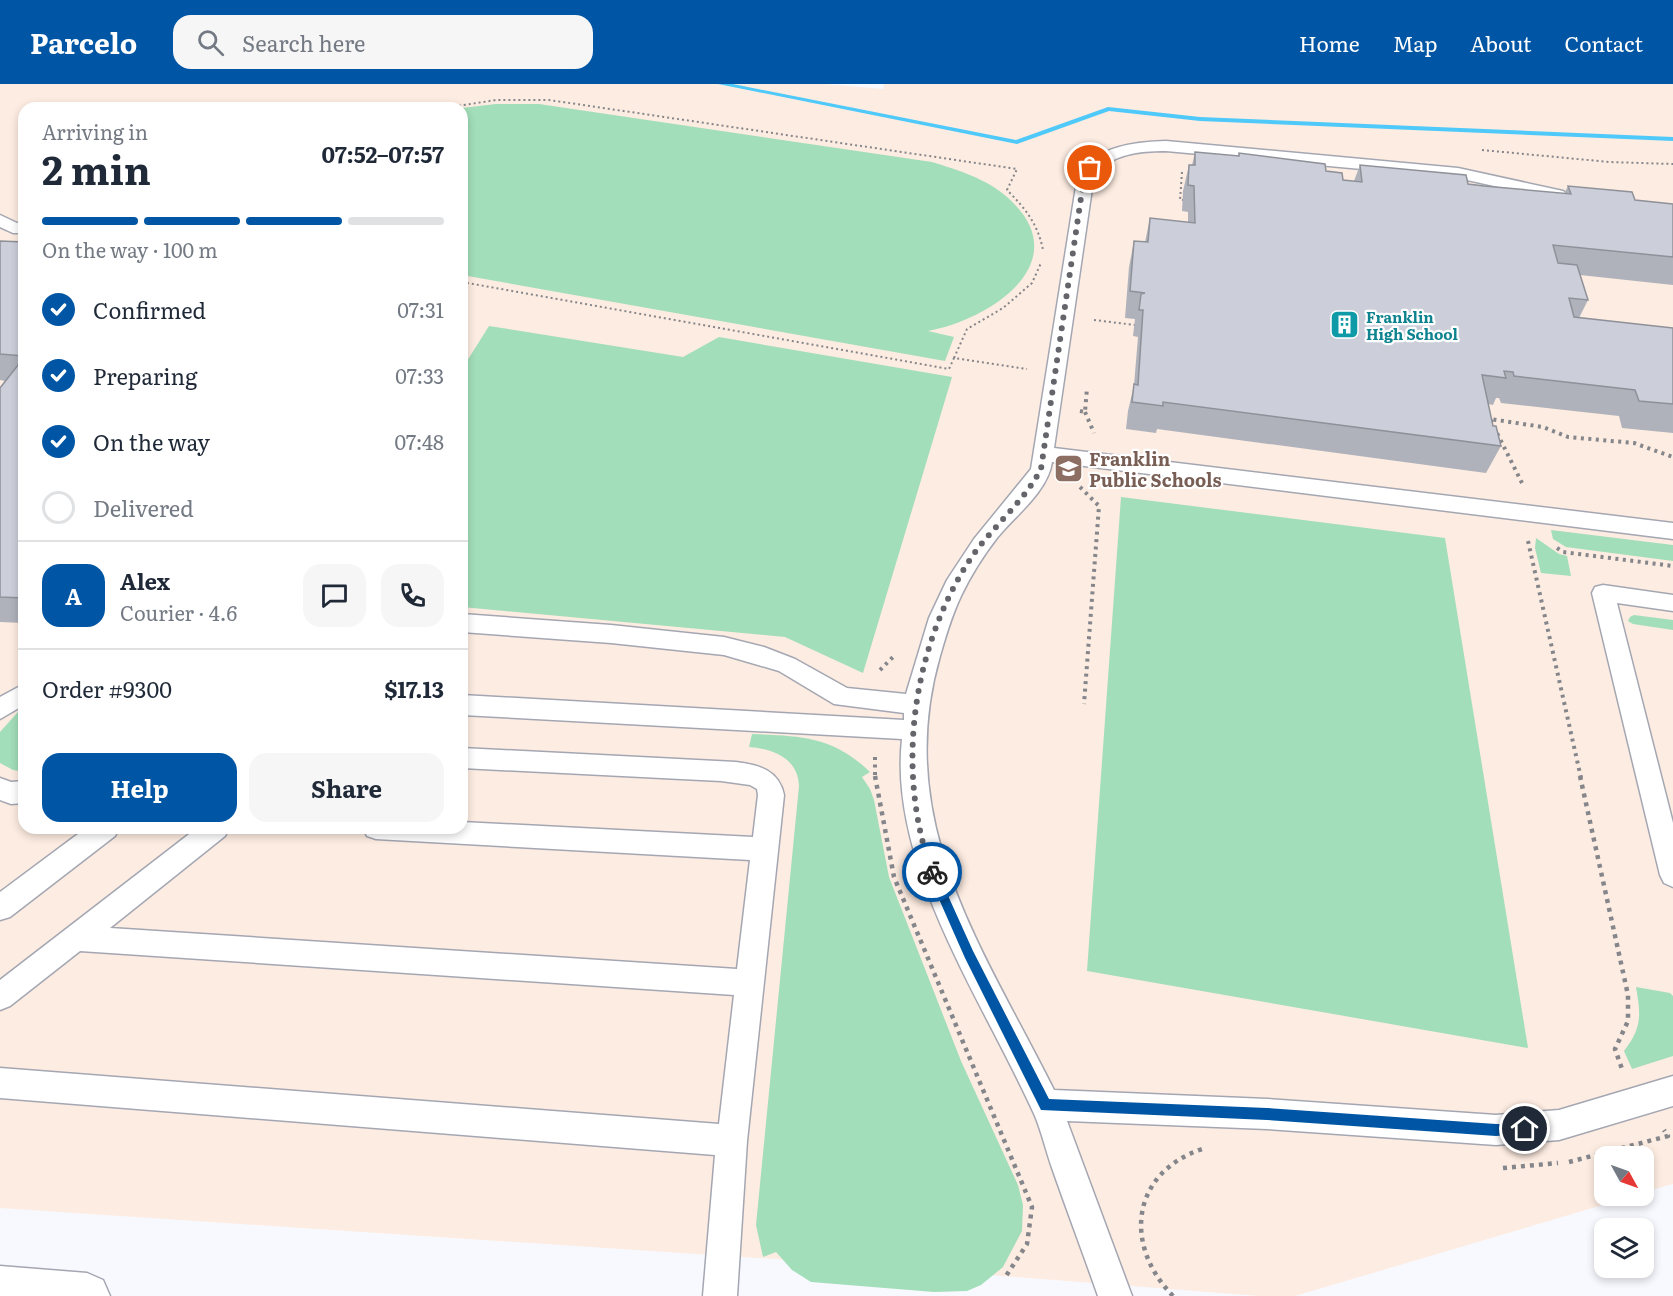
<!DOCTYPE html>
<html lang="en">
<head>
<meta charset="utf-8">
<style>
  :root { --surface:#fff; --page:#f6f6f7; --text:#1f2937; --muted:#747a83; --line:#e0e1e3; --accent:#0056a4 }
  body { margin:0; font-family:Literata,serif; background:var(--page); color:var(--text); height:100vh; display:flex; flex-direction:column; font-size:22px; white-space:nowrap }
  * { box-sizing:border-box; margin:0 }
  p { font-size:20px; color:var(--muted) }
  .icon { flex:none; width:33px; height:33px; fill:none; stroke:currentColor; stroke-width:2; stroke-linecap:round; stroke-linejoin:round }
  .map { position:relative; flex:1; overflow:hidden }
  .panel { position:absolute; left:18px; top:18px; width:450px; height:732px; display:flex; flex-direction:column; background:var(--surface); border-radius:18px; box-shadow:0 3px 9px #0003 }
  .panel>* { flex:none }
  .needle { width:39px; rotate:130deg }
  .fabs { position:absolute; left:1594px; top:1062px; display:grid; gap:12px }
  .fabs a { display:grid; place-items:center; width:60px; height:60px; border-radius:12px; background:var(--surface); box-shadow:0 3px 9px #0003; font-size:30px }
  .pin { position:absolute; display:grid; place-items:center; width:51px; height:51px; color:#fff; margin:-26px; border:3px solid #fff; border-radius:50%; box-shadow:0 2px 6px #0007 }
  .courier { position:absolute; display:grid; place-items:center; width:60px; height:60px; margin:-30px; border:4px solid #0056a4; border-radius:50%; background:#fff; color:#222; box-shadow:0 2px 8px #0007 }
  .overview em { font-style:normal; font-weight:700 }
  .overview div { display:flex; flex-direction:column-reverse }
  .overview { display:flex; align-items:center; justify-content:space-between; height:102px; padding:0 24px }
  h1 { font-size:39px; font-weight:700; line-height:45px }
  .bar { display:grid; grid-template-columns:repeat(4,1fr); gap:9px 6px; align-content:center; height:72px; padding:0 24px }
  .bar i { height:8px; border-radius:4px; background:var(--line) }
  .bar .current { background:var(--accent) }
  .bar p { grid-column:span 4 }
  .line { display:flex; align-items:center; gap:15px; padding:0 24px; border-top:2px solid var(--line) }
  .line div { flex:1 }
  .round { display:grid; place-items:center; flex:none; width:63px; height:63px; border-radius:18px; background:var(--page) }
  ol { padding:0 24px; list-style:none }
  li { display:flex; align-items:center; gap:18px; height:66px }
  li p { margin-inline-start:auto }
  li .icon { padding:6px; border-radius:50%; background:var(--accent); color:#fff; stroke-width:4 }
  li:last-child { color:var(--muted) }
  li i { width:33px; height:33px; border:3px solid var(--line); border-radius:50% }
  .button { display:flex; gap:12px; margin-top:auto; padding:12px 24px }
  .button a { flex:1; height:69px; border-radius:18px; background:var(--accent); color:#fff; font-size:24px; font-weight:700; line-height:69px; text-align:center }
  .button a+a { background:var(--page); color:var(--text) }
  header { display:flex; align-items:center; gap:36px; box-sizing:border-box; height:84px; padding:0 30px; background:var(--accent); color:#fff }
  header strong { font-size:28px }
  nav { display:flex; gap:33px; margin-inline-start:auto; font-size:21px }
  .search { width:420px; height:54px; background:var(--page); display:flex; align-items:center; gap:15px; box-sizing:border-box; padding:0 21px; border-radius:18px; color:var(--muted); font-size:22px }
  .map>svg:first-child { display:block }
</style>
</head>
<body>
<header>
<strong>Parcelo</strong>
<div class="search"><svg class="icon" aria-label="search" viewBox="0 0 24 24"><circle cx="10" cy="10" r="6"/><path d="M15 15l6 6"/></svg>Search here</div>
<nav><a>Home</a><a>Map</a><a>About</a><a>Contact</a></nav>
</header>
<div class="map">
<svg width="1673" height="1212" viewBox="0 0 1673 1212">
  <rect width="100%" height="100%" fill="#f8f9fe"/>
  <path fill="#fdece1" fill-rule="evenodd" d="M0 0H825L883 5 884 0H1673V1100L1644 1108V1072H1605V1112H1633L1295 1212H1259L849 1180 0 1124ZM24 24H462V744H24Z"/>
  <g fill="#a2deb9">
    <path d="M496 20H539L932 78C958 86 987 95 1007 113 1080 177 990 236 928 247L954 253 945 277 462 191V24Z"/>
    <polygon points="489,242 683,273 719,253 952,293 863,589 785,553 462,523 462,285"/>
    <polygon points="1121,413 1445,454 1528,964 1087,887"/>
    <polygon points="1551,446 1673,461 1673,477 1566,463 1553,455"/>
    <polygon points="1536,454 1559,470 1567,472 1571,492 1541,489 1535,464"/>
    <polygon points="1634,531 1673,536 1673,546 1633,540 1628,537 1630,533"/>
    <polygon points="24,625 24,688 13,686 0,679 0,648 18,628"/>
    <path d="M752 650C801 652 833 652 870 688L862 693 870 705 874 716 889 793 961 977 1018 1101 1023 1121 1022 1147 1003 1183 981 1201 967 1207 934 1208 811 1198 792 1186 776 1168 763 1173 756 1141 799 702C798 674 773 665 749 663Z"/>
    <path d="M1636 903 1670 909 1673 912V972L1632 985 1624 967C1642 944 1641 931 1636 903Z"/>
  </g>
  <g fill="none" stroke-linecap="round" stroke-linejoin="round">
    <polygon fill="#4fc9f9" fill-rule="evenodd" points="718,0 733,0 1016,56 1108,23 1200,33 1673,53 1673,57 1200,37 1109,27 1017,60"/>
    <defs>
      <g id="lane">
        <path d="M1166 57 1458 84 1563 107 1571 112 1563 117 1458 94 1166 67C1139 67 1112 70 1094 91L1054 364 1673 439V455L1052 378C1048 407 1015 432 997 454 983 472 971 491 961 512 952 531 946 551 940 572 892 739 983 864 1054 1006L1267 1015 1496 1031 1559 1026 1673 992V1022L1559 1056 1496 1061 1267 1045 1067 1037 1132 1212H1098C1083 1169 1067 1127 1052 1084 1046 1067 1042 1049 1035 1032 985 920 888 782 902 655L462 631V611L904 636V629L834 620 779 587 724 571 611 559 462 548V530L611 541 724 553 764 563 795 575 847 604 906 610 929 534 947 496 974 455 1031 385 1078 90C1098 62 1134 58 1166 57Z"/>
        <polygon points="0,131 17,139 24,139 24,149 13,149 0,143"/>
        <polygon points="1603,501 1673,511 1673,527 1617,519 1673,739 1673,803 1664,799 1660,791 1592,509 1595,503"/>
        <polygon points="24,600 24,621 0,635 0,613"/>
        <path d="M462 664 736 678C759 681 779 686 784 711L747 1057 737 1212H703L715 1071 0 1014V984L719 1040 734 911 80 867 10 922 0 926V896L197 744H229L225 752 110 844 737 885 750 776 376 755 367 752 363 744H462V738L753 753 758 711 757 705 750 701 721 697 462 684Z"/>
        <polygon points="0,694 11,698 24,697 24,719 11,720 0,716"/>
        <polygon points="86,744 119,744 115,752 10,833 0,836 0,808"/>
      </g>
      <polygon id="secondary" points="0,1182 87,1189 103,1196 110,1212 0,1212"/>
    </defs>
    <use href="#lane" stroke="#a4a7b2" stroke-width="3"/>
    <use href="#secondary" stroke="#a4a7b2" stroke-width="3"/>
    <g stroke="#85868b" stroke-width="2" stroke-dasharray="2 3" stroke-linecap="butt">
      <path d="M444 24 496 16H549L1017 85 1007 106C1025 124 1038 140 1043 166"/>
      <polyline points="1482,66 1609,78 1673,80"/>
      <polyline points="1182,88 1180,116 1183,116"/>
      <polyline points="462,198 949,285 954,274 1027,285"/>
      <polyline points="1094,236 1135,241"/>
      <polyline points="954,274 967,245 1003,224 1032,199 1041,179"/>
    </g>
    <g stroke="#85868b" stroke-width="4" stroke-dasharray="3 4.5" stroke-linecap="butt">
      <polyline points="1080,327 1085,328 1087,304"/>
      <polyline points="1085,328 1094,349"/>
      <polyline points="1522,399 1490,335 1543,343 1568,353 1634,359 1673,373"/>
      <polyline points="1080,403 1099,422 1084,620"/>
      <polyline points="1528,457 1581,694"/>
      <polyline points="1557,464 1563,468 1673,482"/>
      <polyline points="880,586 894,572"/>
      <polyline points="875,673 875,694"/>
    </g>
    <g stroke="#85868b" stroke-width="4.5" stroke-dasharray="4 5" stroke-linecap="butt">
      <polyline points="875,692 894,793 1032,1123 1027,1160 1006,1192"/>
      <polyline points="1580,692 1628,911 1628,937 1615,965 1622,985"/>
      <polyline points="1569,1078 1668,1052 1664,1046"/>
      <polyline points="1503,1084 1558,1079"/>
      <path d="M1173 1212C1123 1161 1131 1089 1202 1065"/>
    </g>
    <use href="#lane" fill="#fff" fill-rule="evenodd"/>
    <use href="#secondary" fill="#fff" fill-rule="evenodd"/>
  </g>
  <g fill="#afb2bb">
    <polygon points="1195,68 1238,72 1239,69 1326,87 1343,96 1354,97 1360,81 1468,100 1564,110 1568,102 1635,116 1673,120 1673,201 1580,191 1588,216 1579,234 1673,244 1673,349 1622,344 1619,332 1501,319 1499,314 1496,314 1493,321 1488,320 1493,342 1501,362 1486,389 1157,345 1156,349 1126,345 1128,327 1134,301 1138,253 1133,252 1135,235 1125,234 1129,183 1134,157 1145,158 1150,134 1188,138 1188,128 1182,127 1183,107 1189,81 1192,81"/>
    <polygon points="0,157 24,158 24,539 0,538 0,304 5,297 0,296"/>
  </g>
  <g fill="#cccfda" stroke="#8f9199" stroke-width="1.5">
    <polygon points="1195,68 1239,72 1239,69 1325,80 1326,87 1342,89 1343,96 1362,98 1360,81 1466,91 1468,100 1484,102 1571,110 1568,102 1632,108 1635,116 1673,120 1673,173 1553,161 1558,179 1577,181 1588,216 1569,214 1574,233 1673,244 1673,320 1639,317 1635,306 1514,292 1513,288 1504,287 1506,294 1482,291 1493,342 1496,342 1501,362 1163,318 1163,322 1132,318 1134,300 1138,301 1143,226 1139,226 1141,210 1145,209 1130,207 1134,157 1148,158 1150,134 1195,139 1194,102 1188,101 1189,81 1195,81"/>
    <polygon points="0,157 24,158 24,272 0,270"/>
    <polygon points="22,276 24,276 24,514 0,513 0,304"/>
  </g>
  <polygon fill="#0056a4" points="932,783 936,785 973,867 1049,1015 1267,1024 1496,1040 1529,1040 1531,1045 1529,1049 1496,1052 1267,1036 1041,1026 965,874 927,788"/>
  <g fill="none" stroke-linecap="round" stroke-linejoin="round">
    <path stroke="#64656a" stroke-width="6" stroke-dasharray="0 10.8" d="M932 788C895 687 912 563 971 474 992 443 1024 418 1041 385L1082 107 1086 90 1090 84"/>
  </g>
  <defs>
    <symbol id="building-square" viewBox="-11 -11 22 22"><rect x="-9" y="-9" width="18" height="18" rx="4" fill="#0f9aa8" stroke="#fff"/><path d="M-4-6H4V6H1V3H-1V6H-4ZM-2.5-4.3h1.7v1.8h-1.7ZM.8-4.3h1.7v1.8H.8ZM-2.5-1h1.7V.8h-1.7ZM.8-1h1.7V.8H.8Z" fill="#fff"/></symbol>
    <symbol id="school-square" viewBox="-11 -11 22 22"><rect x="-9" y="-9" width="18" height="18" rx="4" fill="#8d6e63" stroke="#fff"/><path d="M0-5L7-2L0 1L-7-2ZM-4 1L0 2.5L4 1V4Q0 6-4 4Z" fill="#fff"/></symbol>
  </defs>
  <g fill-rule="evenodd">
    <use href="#building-square" x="1328" y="224" width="33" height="33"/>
    <use href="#school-square" x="1052" y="368" width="33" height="33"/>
  </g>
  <g text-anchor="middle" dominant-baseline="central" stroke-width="4.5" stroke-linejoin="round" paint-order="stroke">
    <g font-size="15" font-weight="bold" fill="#0d838f" stroke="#fff" text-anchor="start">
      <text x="1366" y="232">Franklin<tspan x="1366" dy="17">High School</tspan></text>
    </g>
    <g font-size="18" font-weight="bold" fill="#785e54" stroke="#fff" text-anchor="start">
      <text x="1089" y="374">Franklin<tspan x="1089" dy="21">Public Schools</tspan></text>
    </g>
  </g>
</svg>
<div class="fabs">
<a><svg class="needle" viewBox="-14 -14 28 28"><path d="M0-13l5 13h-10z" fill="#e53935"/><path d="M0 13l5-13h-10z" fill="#747a83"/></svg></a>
<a><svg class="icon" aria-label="layers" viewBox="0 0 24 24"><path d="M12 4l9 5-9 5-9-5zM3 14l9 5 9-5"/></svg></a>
</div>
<div class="pin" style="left:1090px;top:84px;background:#ea580c"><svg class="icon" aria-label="bag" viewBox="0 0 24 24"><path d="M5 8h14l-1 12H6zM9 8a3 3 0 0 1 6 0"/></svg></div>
<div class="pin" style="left:1525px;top:1045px;background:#1f2937"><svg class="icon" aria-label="home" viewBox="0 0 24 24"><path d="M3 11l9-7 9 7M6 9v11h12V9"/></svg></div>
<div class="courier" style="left:932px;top:788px"><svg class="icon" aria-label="bike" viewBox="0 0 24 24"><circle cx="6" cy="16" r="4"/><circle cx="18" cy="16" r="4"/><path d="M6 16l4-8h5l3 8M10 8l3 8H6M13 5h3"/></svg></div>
<section class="panel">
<div class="overview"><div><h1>2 min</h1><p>Arriving in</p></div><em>07:52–07:57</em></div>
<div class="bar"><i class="current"></i><i class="current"></i><i class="current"></i><i></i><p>On the way · 100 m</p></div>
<ol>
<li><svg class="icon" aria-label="check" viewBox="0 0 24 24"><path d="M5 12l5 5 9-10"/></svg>Confirmed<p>07:31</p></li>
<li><svg class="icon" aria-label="check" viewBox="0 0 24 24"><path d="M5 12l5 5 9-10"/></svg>Preparing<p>07:33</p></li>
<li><svg class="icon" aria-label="check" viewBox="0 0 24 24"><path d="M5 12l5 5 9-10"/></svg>On the way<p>07:48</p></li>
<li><i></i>Delivered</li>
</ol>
<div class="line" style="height:108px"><b class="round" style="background:var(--accent);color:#fff">A</b><div><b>Alex</b><p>Courier · 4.6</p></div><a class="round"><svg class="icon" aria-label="chat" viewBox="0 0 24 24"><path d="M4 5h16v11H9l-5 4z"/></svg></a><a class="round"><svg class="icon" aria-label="phone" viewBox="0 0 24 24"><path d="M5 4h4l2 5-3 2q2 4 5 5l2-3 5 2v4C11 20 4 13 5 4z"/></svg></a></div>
<div class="line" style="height:78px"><div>Order #9300</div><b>$17.13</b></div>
<div class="button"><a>Help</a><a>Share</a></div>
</section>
</div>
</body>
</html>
